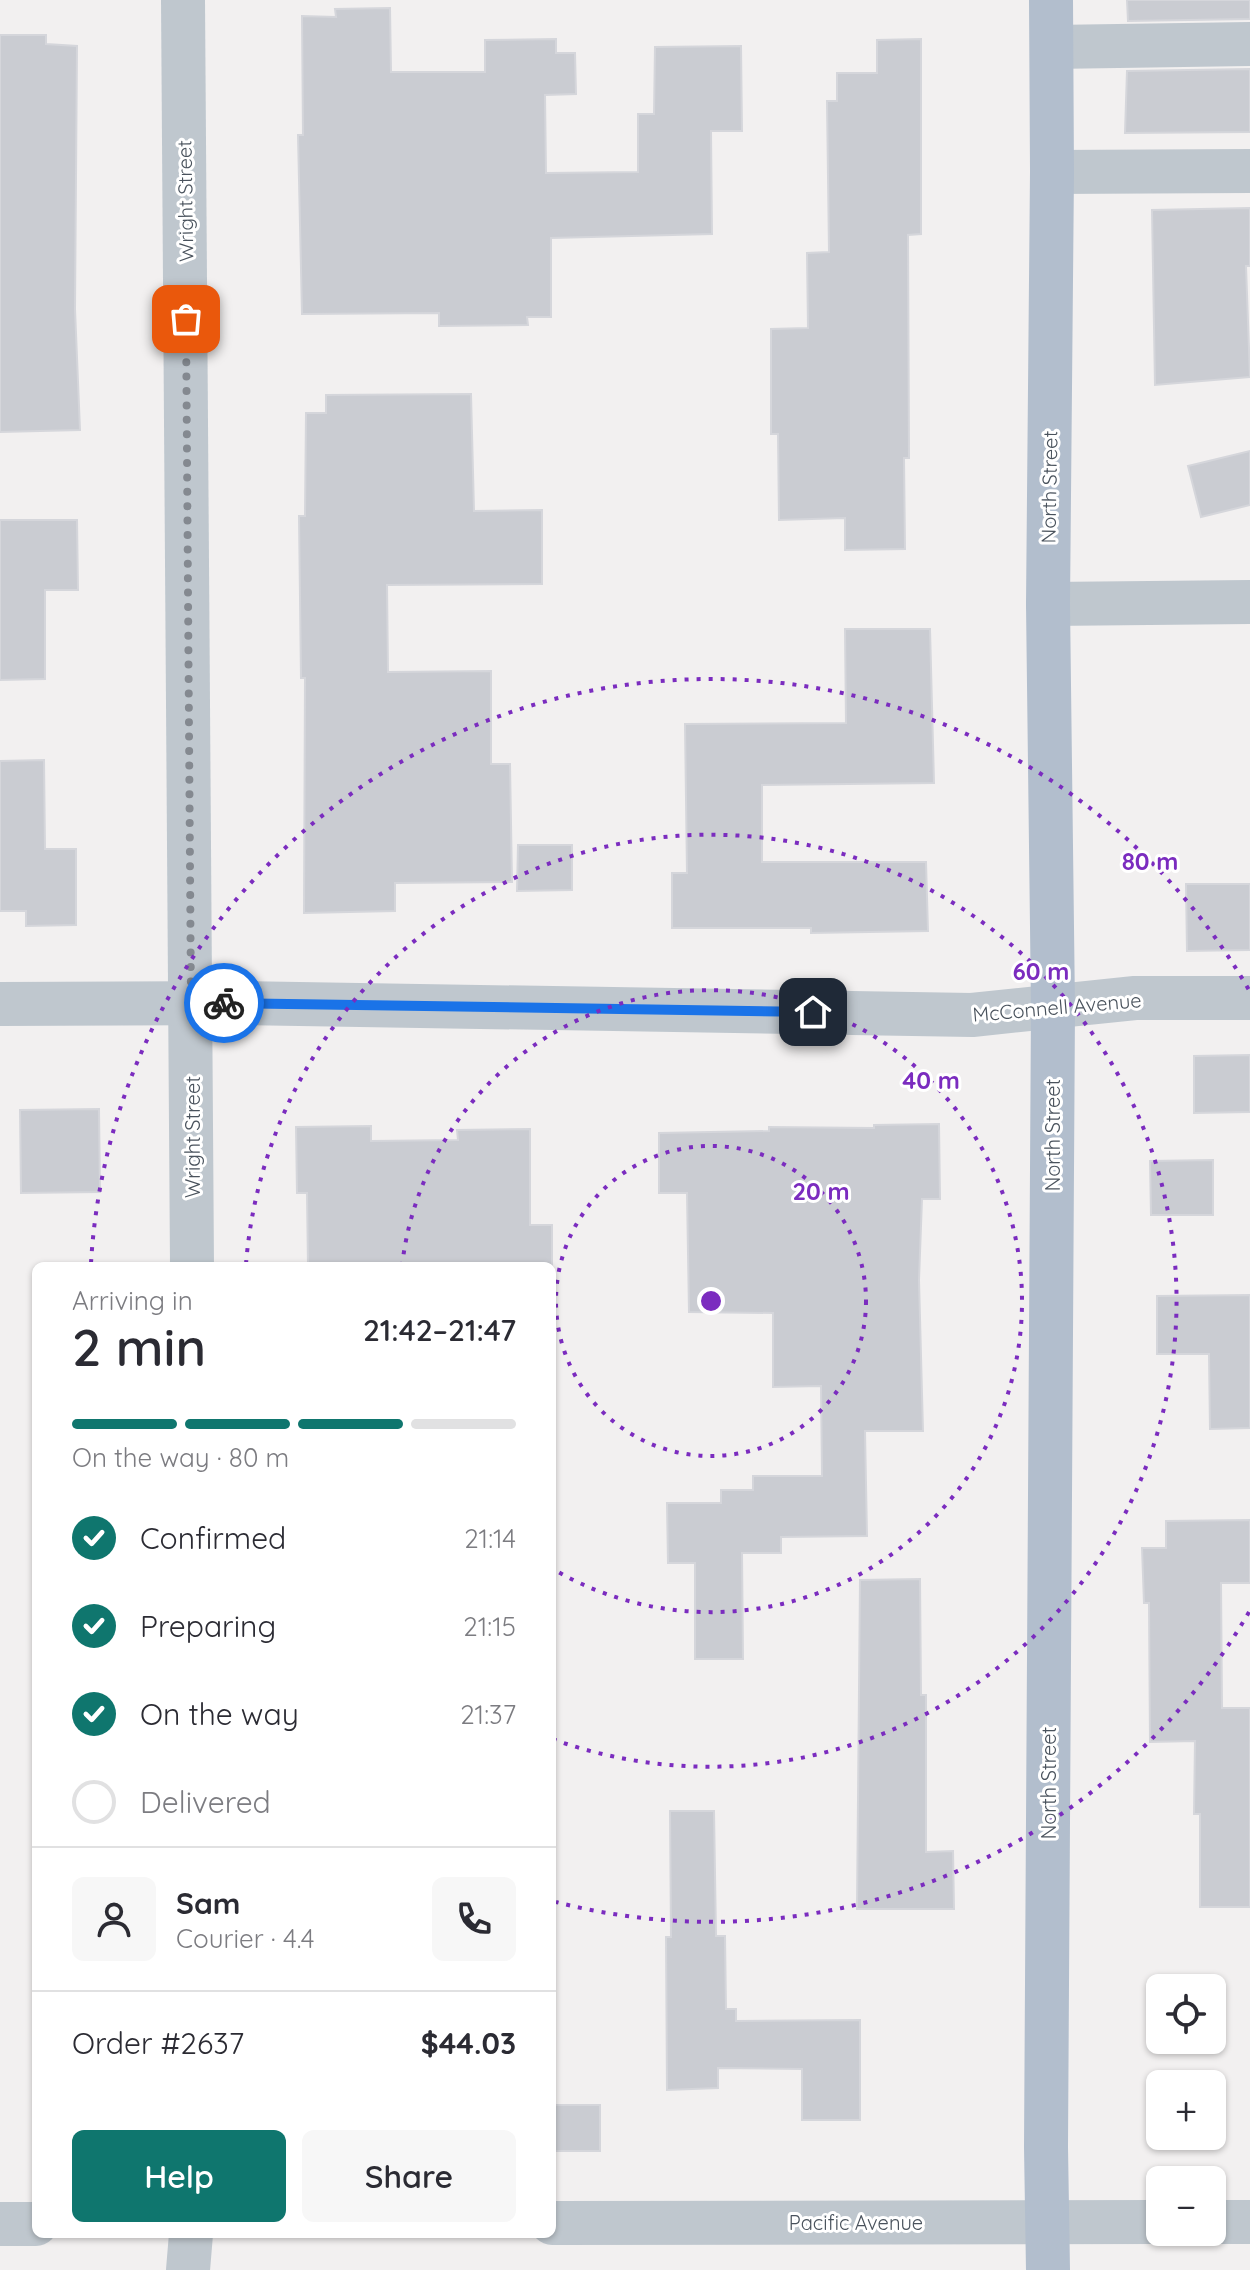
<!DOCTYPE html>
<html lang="en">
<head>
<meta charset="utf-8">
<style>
  :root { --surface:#fff; --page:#f7f7f7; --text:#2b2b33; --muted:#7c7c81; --line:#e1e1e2; --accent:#0f766e }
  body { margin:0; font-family:Quicksand,sans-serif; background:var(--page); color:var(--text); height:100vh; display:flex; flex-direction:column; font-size:30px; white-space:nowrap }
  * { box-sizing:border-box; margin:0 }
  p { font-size:26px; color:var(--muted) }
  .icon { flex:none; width:44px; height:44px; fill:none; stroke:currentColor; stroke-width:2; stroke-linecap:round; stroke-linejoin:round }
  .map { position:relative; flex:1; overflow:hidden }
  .side { position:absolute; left:32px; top:1262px; width:524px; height:976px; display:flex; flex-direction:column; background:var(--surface); border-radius:12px; box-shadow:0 2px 6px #0004 }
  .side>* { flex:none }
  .tools { position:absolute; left:1146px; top:1974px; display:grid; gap:16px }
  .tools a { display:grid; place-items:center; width:80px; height:80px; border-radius:12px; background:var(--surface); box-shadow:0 2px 6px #0004; font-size:40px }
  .pin { position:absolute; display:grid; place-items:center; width:68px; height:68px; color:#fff; margin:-34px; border-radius:16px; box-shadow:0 4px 12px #0006 }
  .courier { position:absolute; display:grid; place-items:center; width:80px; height:80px; margin:-40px; border:6px solid #1a73e8; border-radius:50%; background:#fff; color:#222; box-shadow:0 2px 10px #0007 }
  .summary em { font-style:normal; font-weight:600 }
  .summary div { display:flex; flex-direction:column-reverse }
  .summary { display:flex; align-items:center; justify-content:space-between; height:136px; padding:0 40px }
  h1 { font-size:52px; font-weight:600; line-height:60px }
  .bar { display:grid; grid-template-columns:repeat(4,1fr); gap:12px 8px; align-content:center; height:96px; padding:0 40px }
  .bar i { height:10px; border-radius:6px; background:var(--line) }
  .bar .current { background:var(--accent) }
  .bar p { grid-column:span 4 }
  .line { display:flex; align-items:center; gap:20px; padding:0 40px; border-top:2px solid var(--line) }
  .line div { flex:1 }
  .round { display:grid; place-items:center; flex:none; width:84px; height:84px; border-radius:12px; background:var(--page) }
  ol { padding:0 40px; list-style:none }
  li { display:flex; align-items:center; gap:24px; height:88px }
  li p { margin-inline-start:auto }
  li .icon { padding:8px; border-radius:50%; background:var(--accent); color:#fff; stroke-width:4 }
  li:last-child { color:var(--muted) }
  li i { width:44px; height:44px; border:4px solid var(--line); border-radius:50% }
  .button { display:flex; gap:16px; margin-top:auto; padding:16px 40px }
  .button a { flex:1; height:92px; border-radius:12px; background:var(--accent); color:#fff; font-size:32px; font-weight:600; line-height:92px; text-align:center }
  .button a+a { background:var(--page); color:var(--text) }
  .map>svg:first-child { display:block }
</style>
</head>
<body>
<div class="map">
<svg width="1250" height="2270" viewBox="0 0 1250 2270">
  <rect width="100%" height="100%" fill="#f2f0f0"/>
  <g fill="#caccd2" stroke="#d5d6db" stroke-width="2">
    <polygon points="1127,0 1250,0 1250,19 1128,21"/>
    <polygon points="390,8 391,72 485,72 485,40 556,39 556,53 575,53 576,94 545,95 546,173 638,172 638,114 654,114 655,47 741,46 742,131 711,131 712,234 551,238 551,317 527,317 528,325 439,326 439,313 302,314 298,135 303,135 302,16 336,17 335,9"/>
    <polygon points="0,35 46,35 46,44 77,46 75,309 80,430 0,432"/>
    <polygon points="921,39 921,234 908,235 909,458 904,458 905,549 845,550 845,518 779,520 778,434 771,434 771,329 808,328 807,253 829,252 827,101 837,101 837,73 877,73 877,40"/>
    <polygon points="1250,69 1250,132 1125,133 1127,71"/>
    <polygon points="1250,208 1250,266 1246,266 1250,377 1155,385 1152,210"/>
    <polygon points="471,394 474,511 542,510 542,584 387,585 388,672 491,671 491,764 510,764 512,882 395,883 395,911 304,913 305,678 301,678 299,516 305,516 306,413 326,413 326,395"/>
    <polygon points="1250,451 1250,505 1201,517 1188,466"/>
    <polygon points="0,520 77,520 78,590 45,590 45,679 0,680"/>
    <polygon points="845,629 930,629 934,783 762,785 762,862 926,862 928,931 811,933 811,928 672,928 672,873 687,873 685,724 846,723"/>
    <polygon points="44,760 45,849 76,849 76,925 26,926 26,911 0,911 0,761"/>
    <polygon points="518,845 572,845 572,890 517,891"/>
    <polygon points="1186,884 1250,884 1250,950 1187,951"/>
    <polygon points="1250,1055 1250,1112 1194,1113 1194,1056"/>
    <polygon points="99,1109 100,1192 21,1193 20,1110"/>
    <polygon points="939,1124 940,1199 922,1199 919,1280 923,1431 865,1431 867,1536 781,1537 781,1553 742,1553 743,1659 695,1659 695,1563 668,1563 667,1503 721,1503 721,1490 753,1490 753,1476 822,1476 821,1386 773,1387 773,1313 689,1312 687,1193 659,1193 659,1133 769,1131 769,1127 874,1128 874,1125"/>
    <polygon points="371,1126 371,1141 458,1140 457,1130 530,1129 530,1225 552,1225 552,1266 308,1266 307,1193 297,1193 296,1127"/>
    <polygon points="1213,1160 1213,1215 1151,1215 1150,1161"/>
    <polygon points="1250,1295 1250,1428 1210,1429 1209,1354 1157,1354 1157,1296"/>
    <polygon points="1250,1520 1250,1583 1221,1583 1222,1708 1250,1708 1250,1907 1200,1907 1200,1814 1194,1814 1195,1741 1150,1742 1149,1603 1144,1603 1142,1548 1166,1548 1166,1521"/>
    <polygon points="920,1579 921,1695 926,1695 926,1852 953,1851 954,1909 857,1909 860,1580"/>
    <polygon points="670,1811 714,1811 716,1936 725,1936 726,2009 736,2009 736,2021 860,2020 860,2120 802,2120 802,2069 718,2068 718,2088 667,2090 666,1937 671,1937"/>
    <rect x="553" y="2105" width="47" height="46"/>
  </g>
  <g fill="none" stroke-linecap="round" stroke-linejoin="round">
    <g stroke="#bfc7ce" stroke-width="44">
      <polyline points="183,0 192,1266"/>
      <polyline points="1052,47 1250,44"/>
      <polyline points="1052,172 1250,171"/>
      <polyline points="1048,604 1250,602"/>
      <polyline points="0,1004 243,1003 972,1015 1135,998 1250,998"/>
      <polyline points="1212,2222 1250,2222"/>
      <polyline points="552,2223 1160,2222"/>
      <polyline points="0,2224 36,2224"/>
      <polyline points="188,2270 191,2234"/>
    </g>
    <polyline stroke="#b2becd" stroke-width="44" points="1048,2270 1046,2147 1053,1007 1048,604 1052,172 1051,0"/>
  </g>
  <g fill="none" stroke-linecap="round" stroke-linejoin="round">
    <polyline stroke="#848990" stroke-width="8" stroke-dasharray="0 14.4" points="186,319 191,1003 224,1003"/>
    <polyline stroke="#1a73e8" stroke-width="10" points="224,1003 813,1012"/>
  </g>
  <g fill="none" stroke="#7b2cbf" stroke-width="4" stroke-dasharray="4 8">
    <circle cx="711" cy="1301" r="155"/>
    <path d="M402 1266A311 311 0 1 1 553 1569"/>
    <path d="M246 1264A466 466 0 1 1 555 1740"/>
    <path d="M1249 1612A621 621 0 0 1 556 1902M91 1263A621 621 0 0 1 1249 990"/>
  </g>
  <g text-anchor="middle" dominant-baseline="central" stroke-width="6" stroke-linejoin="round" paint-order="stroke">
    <g font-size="20" fill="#49525c" stroke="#fff">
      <text transform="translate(185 201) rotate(-91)">Wright Street</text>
      <text transform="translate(1049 487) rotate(-89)">North Street</text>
      <text transform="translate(1057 1007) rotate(-5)">McConnell Avenue</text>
      <text transform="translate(1052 1135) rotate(-90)">North Street</text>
      <text transform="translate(192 1137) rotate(-90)">Wright Street</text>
      <text transform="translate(1048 1783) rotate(-90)">North Street</text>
      <text x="856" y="2222">Pacific Avenue</text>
    </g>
  </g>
  <circle cx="711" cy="1301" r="12" fill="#7b2cbf" stroke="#fff" stroke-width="4"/>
  <g font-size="24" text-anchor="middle" font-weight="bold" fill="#7b2cbf" stroke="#fff" stroke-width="6" stroke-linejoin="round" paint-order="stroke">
    <text x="1150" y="870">80 m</text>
    <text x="1041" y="980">60 m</text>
    <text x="931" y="1089">40 m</text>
    <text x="821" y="1200">20 m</text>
  </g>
</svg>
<div class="tools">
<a><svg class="icon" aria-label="locate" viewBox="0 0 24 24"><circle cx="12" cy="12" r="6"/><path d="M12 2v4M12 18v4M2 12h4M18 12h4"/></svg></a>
<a>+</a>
<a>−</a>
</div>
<div class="pin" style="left:186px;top:319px;background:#ea580c"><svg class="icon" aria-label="bag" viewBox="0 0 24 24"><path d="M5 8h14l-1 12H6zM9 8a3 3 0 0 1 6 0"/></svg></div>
<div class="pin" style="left:813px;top:1012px;background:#1f2937"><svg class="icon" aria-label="home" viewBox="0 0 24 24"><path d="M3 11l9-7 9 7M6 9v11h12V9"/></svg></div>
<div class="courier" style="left:224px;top:1003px"><svg class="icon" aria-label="bike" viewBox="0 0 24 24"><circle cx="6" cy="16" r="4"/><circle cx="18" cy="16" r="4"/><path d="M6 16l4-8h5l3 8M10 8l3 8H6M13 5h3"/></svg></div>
<section class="side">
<div class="summary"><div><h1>2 min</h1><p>Arriving in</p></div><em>21:42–21:47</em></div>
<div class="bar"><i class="current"></i><i class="current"></i><i class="current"></i><i></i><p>On the way · 80 m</p></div>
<ol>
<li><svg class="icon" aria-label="check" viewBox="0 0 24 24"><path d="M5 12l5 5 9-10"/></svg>Confirmed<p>21:14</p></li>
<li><svg class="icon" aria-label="check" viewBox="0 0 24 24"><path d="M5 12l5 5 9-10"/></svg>Preparing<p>21:15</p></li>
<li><svg class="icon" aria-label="check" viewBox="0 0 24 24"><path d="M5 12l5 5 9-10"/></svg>On the way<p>21:37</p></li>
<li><i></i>Delivered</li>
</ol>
<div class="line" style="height:144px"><a class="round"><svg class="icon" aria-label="person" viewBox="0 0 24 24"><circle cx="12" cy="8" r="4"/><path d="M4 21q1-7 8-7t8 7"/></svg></a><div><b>Sam</b><p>Courier · 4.4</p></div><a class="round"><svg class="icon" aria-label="phone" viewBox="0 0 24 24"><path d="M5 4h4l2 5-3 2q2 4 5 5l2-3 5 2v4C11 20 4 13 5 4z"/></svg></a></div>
<div class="line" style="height:104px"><div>Order #2637</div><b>$44.03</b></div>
<div class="button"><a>Help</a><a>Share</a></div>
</section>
</div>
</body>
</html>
